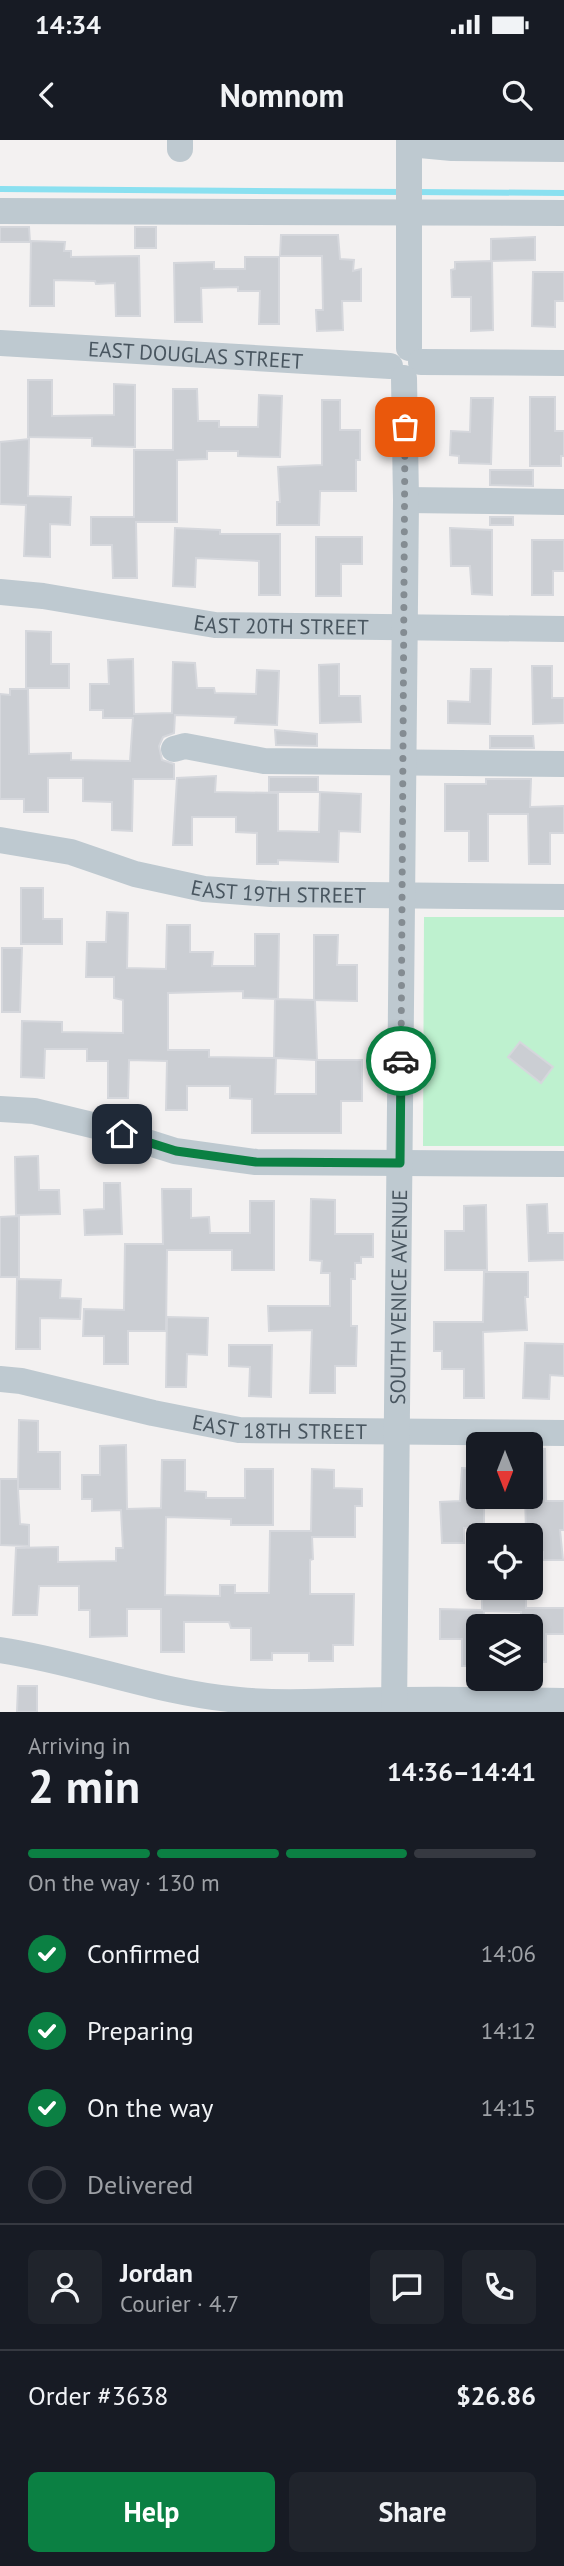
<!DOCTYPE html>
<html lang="en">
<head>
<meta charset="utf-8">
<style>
  :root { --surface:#171b24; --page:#20242c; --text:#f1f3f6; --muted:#9ea1a6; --line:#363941; --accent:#0b8043 }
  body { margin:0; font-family:"PT Sans",sans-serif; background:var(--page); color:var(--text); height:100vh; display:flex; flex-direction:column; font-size:26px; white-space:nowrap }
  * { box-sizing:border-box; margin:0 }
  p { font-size:23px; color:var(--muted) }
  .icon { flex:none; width:38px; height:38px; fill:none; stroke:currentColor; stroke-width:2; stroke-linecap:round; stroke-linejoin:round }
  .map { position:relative; height:1572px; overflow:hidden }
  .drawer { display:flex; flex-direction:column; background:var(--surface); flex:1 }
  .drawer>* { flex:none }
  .needle { width:46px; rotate:180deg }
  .fabs { position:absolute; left:466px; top:1292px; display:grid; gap:14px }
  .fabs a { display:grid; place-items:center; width:77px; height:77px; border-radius:10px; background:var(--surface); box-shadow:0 4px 10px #0003; font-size:35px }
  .pin { position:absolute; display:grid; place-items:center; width:60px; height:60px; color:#fff; margin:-30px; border-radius:14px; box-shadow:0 4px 10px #0006 }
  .courier { position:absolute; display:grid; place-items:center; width:70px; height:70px; margin:-35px; border:5px solid #0b8043; border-radius:50%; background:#fff; color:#222; box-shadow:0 2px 9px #0007 }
  .head em { font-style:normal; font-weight:700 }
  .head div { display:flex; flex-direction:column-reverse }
  .head { display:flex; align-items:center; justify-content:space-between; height:119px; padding:0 28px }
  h1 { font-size:46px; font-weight:700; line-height:52px }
  .bar { display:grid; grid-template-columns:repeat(4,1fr); gap:10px 7px; align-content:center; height:84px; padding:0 28px }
  .bar i { height:9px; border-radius:5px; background:var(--line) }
  .bar .on { background:var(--accent) }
  .bar p { grid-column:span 4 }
  .line { display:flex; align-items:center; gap:18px; padding:0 28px; border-top:2px solid var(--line) }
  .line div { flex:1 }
  .round { display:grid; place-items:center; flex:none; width:74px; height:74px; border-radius:10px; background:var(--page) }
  ol { padding:0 28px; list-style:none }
  li { display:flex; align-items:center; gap:21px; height:77px }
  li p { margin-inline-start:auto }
  li .icon { padding:7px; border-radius:50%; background:var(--accent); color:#fff; stroke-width:4 }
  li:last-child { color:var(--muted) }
  li i { width:38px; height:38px; border:4px solid var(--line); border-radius:50% }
  .cta { display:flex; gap:14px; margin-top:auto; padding:14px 28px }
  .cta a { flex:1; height:80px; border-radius:10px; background:var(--accent); color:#fff; font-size:28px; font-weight:700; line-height:80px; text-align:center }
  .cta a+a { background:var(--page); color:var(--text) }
  .status { display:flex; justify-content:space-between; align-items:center; height:49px; padding:0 35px; background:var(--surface); direction:ltr }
  .status svg { height:19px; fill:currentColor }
  header { display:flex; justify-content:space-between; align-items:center; height:91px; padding:0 28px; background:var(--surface); font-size:32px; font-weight:700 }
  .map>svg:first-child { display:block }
</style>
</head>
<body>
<div class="status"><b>14:34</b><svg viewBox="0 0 49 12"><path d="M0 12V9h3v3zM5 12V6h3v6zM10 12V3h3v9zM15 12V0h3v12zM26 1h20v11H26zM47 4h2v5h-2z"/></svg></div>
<header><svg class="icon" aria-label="back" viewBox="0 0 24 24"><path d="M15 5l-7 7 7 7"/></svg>Nomnom<svg class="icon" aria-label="search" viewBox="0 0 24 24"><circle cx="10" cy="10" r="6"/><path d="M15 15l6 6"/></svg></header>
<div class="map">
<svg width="564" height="1572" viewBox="0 0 564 1572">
  <rect width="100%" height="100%" fill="#f3f1f1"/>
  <polygon fill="#bef1cf" points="424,777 564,777 564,1006 423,1006"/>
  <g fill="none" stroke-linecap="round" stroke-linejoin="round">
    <g stroke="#8ae0f0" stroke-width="6">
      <polyline points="0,49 404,52"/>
      <polyline points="415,52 564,53"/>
    </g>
  </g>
  <g fill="#cbced3" stroke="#d5d7dc" stroke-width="2" fill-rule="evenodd">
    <polygon points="0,87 29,87 30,102 0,102"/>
    <rect x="135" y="87" width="21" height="21"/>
    <polygon points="281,95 338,95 340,119 354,120 353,131 361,129 361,161 342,161 343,190 317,191 316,170 323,170 322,116 280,116"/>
    <polygon points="535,97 535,120 491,121 491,99"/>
    <polygon points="31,101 65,102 64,111 71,111 71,117 139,116 140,176 116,176 115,143 96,144 95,141 54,140 54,166 30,166"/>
    <polygon points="245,117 279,117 279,184 259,184 260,151 238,151 238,147 201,148 202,182 175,182 174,123 214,122 214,129 245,129"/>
    <polygon points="492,121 493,190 471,191 471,157 452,157 451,130 455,129 455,122"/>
    <polygon points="533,132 564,132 564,161 555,161 555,187 532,186"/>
    <polygon points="28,240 52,240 52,276 114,275 114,244 135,245 135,307 92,306 92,298 28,297"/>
    <polygon points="173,249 197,249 198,281 219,281 219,287 258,287 259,255 282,256 280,317 238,316 238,311 207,311 207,319 177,320 177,382 136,382 137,438 113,438 112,405 91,405 91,377 134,377 134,310 173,310"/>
    <polygon points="530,257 555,257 555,291 564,291 564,316 561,316 561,326 530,326"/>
    <polygon points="471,258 493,258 491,324 459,323 459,316 450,315 451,291 470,292"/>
    <polygon points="322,260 340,260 340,290 360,290 360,320 356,320 356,351 320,351 319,385 277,385 277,362 280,362 278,327 322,325"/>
    <polygon points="29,299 28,356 71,357 70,385 50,384 50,417 24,416 26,365 0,364 0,302"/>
    <polygon points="490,330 533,330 533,346 490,345"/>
    <rect x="490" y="377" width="23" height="8"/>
    <polygon points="175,388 220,390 220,394 280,394 280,455 259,455 259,421 196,418 195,447 173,446"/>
    <polygon points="450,388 492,390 492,455 472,454 470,426 451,426"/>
    <polygon points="316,397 362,397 362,424 341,424 341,456 316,456"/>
    <polygon points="532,400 564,400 564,431 553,431 553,455 532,455"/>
    <polygon points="26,491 51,492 51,524 69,524 69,548 26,548"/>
    <polygon points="133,519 134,574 172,573 173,522 195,523 197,548 214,548 215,553 256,554 257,530 279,531 277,585 235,583 236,577 175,575 174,593 163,597 159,606 162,620 174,624 174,639 133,639 132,691 112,690 112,662 83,661 83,638 48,638 48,672 24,672 24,659 0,659 0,554 10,555 10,549 28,549 29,614 71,613 71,620 130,621 133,578 103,578 103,570 90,570 90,544 109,544 108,520"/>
    <polygon points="339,524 339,556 360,556 361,582 320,583 319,525"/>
    <polygon points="532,526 552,526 552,558 564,558 564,583 533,584"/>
    <polygon points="471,529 491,529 490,584 448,583 448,561 470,562"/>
    <polygon points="275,590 317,594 317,606 276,605"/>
    <polygon points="490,596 533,596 534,608 490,608"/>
    <polygon points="216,636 215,652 278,653 278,691 319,692 320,652 361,654 360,692 339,691 338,722 278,720 278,724 257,724 257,693 236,692 236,677 192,677 192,705 173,705 177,638"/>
    <rect x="269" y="637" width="49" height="15"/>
    <polygon points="486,639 531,639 530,667 564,666 564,693 550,693 550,724 529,724 528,674 488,674 488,721 469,721 469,691 445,691 445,644 486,644"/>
    <polygon points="21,748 43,748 43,779 62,779 62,804 21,804"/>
    <path d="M107 772 128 773 127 828 166 829 167 785H190V812H213L212 826H255V794H279L278 859 243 858V851L168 853V910H209V917L274 918 275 859 315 860 317 920H362V961H341V993H252V959L230 958V946H187V970H166L167 921 129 920 128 958H108V921H87V909H45L44 938 21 937 22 881 62 882V892L123 893V860L114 858V837H86L87 802H106ZM276 918 316 920V954H275Z"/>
    <polygon points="314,795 338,795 337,825 357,825 357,861 314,860"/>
    <polygon points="2,808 22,808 20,872 2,872"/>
    <polygon points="520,902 553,927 541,943 508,917"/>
    <polygon points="38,1016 39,1050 59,1050 60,1074 16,1075 15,1017"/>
    <polygon points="104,1043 120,1043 122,1094 85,1095 84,1070 104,1069"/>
    <polygon points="162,1049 191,1049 191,1078 209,1077 210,1093 250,1093 250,1061 274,1061 274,1130 232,1130 232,1110 167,1110 166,1191 128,1191 128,1224 104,1224 104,1196 83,1196 84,1169 124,1170 125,1104 163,1104"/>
    <polygon points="311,1059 335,1060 335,1094 373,1094 373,1117 361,1117 361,1123 355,1123 355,1139 351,1139 351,1186 357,1186 356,1226 335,1226 335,1253 310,1253 312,1190 269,1191 268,1166 330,1166 330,1133 321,1133 322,1121 310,1120"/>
    <polygon points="547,1064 548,1093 564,1093 564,1120 529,1121 527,1065"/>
    <polygon points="486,1065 487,1130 445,1130 445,1091 464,1091 464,1066"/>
    <polygon points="19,1076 19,1137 0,1137 0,1077"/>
    <polygon points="484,1132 528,1132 528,1157 525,1157 527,1190 483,1192 484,1258 464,1258 464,1229 442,1229 442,1211 434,1211 434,1182 483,1182"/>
    <polygon points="17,1139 61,1140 60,1158 81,1159 80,1179 40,1178 40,1209 16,1209"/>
    <polygon points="167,1177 208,1178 207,1215 187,1214 186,1247 166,1247"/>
    <polygon points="525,1203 564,1204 564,1236 550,1235 549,1259 523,1258"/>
    <polygon points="229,1205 272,1205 271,1257 249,1256 250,1227 229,1226"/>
    <polygon points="19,1280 38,1281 38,1312 60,1312 60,1349 18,1349 20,1384 29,1385 29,1406 0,1405 0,1339 18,1339 18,1348"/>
    <polygon points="126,1305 127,1369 161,1368 162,1320 185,1320 185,1351 206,1352 206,1358 245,1358 245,1329 273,1329 273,1385 231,1385 231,1379 166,1377 165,1455 220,1456 220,1445 235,1445 235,1453 269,1453 270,1391 311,1391 312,1329 334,1330 334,1348 362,1349 362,1366 355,1366 355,1397 312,1397 313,1419 310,1420 310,1454 354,1454 353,1505 333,1505 333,1521 309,1521 309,1513 272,1513 272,1520 251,1520 251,1488 231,1488 229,1482 184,1482 184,1512 161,1512 161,1469 127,1469 127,1496 90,1497 90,1470 79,1470 79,1446 39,1446 37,1475 13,1475 16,1408 58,1407 58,1422 116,1421 116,1408 123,1408 121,1370 92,1371 92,1359 82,1359 82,1335 100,1335 100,1306"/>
    <polygon points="530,1308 545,1309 546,1361 564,1361 564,1390 560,1390 563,1420 543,1420 543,1412 530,1413 530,1391 526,1391 525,1356 530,1356"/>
    <polygon points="462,1328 478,1329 478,1356 484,1356 484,1387 464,1388 464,1403 442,1403 440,1362 460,1361"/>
    <polygon points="482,1447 526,1447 526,1468 564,1468 564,1494 546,1494 546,1522 530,1522 530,1486 521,1486 521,1472 484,1471 483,1486 478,1486 478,1526 462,1526 462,1499 440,1499 440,1469 482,1470"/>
    <polygon points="18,1546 37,1546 37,1572 17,1572"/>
  </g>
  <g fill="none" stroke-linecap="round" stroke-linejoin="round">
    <g stroke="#bec9d0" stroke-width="26">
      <polyline points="409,4 452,8 564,9"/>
      <polyline points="180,9 180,0"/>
      <polyline points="0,71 564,73"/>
      <path id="s1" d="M0 203 390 226"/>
      <polyline points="409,208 409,0"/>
      <polyline points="421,222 564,223"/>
      <polyline points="406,360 564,362"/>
      <path id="s2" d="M0 452 43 456 215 485 564 489"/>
      <polyline points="174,609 185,606 264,621 564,624"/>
      <path id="s3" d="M0 700 71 712 135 734 204 749 271 754 564 757"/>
      <polyline points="0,969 34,971 96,986 175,1011 256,1022 564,1024"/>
      <path id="s4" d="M0 1239 21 1241 153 1273 239 1290 564 1293"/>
      <path d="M0 1510C81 1522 157 1553 239 1560 290 1565 342 1560 394 1560 450 1559 507 1560 564 1561"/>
      <path id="s5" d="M394 1572 406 360 404 238"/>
    </g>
  </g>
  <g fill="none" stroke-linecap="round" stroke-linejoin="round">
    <polyline stroke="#848c92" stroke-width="7" stroke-dasharray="0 12.6" points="401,921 405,287"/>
    <polyline stroke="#0b8043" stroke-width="9" points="122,994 176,1011 256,1022 400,1023 401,921"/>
  </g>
  <g text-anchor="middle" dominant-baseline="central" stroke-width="5" stroke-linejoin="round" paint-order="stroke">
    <g font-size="21" fill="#48555f" stroke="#fff">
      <text stroke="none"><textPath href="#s1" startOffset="196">EAST DOUGLAS STREET</textPath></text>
      <text stroke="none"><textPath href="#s2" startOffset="284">EAST 20TH STREET</textPath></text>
      <text stroke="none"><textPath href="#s3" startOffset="285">EAST 19TH STREET</textPath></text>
      <text stroke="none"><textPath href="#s5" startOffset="415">SOUTH VENICE AVENUE</textPath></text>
      <text stroke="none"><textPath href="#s4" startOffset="285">EAST 18TH STREET</textPath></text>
    </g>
  </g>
</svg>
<div class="fabs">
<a><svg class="needle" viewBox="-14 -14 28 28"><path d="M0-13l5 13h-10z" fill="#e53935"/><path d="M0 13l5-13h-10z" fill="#9ea1a6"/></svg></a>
<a><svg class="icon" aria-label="locate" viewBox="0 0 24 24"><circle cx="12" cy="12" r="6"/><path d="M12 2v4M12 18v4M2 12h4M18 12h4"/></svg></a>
<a><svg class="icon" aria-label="layers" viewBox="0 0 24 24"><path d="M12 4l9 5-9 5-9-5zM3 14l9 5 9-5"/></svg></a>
</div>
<div class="pin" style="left:405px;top:287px;background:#ea580c"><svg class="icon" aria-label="bag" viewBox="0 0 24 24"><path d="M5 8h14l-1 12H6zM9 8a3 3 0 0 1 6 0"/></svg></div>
<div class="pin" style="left:122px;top:994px;background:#1f2937"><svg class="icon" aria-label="home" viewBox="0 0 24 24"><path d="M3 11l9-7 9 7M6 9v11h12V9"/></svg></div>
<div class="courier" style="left:401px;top:921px"><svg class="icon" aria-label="car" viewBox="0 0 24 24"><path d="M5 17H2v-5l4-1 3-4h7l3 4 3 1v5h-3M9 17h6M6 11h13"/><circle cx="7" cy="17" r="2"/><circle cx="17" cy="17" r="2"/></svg></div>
</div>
<section class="drawer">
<div class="head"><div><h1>2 min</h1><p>Arriving in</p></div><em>14:36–14:41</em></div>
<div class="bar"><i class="on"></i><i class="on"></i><i class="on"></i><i></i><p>On the way · 130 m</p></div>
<ol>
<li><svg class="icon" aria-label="check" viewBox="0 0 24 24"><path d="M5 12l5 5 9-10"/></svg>Confirmed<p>14:06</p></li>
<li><svg class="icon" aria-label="check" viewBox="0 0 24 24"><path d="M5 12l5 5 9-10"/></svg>Preparing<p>14:12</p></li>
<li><svg class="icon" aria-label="check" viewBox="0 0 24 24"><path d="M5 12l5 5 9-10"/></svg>On the way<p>14:15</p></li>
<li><i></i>Delivered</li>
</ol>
<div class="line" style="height:126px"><a class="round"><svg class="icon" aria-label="person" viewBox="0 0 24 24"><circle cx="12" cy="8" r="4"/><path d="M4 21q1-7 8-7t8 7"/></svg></a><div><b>Jordan</b><p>Courier · 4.7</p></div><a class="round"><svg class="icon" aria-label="chat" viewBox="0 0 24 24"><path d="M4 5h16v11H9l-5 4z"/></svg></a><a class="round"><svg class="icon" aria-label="phone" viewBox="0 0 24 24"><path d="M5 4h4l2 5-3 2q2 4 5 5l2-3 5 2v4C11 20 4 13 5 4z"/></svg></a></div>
<div class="line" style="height:91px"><div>Order #3638</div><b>$26.86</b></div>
<div class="cta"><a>Help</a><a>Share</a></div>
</section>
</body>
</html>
